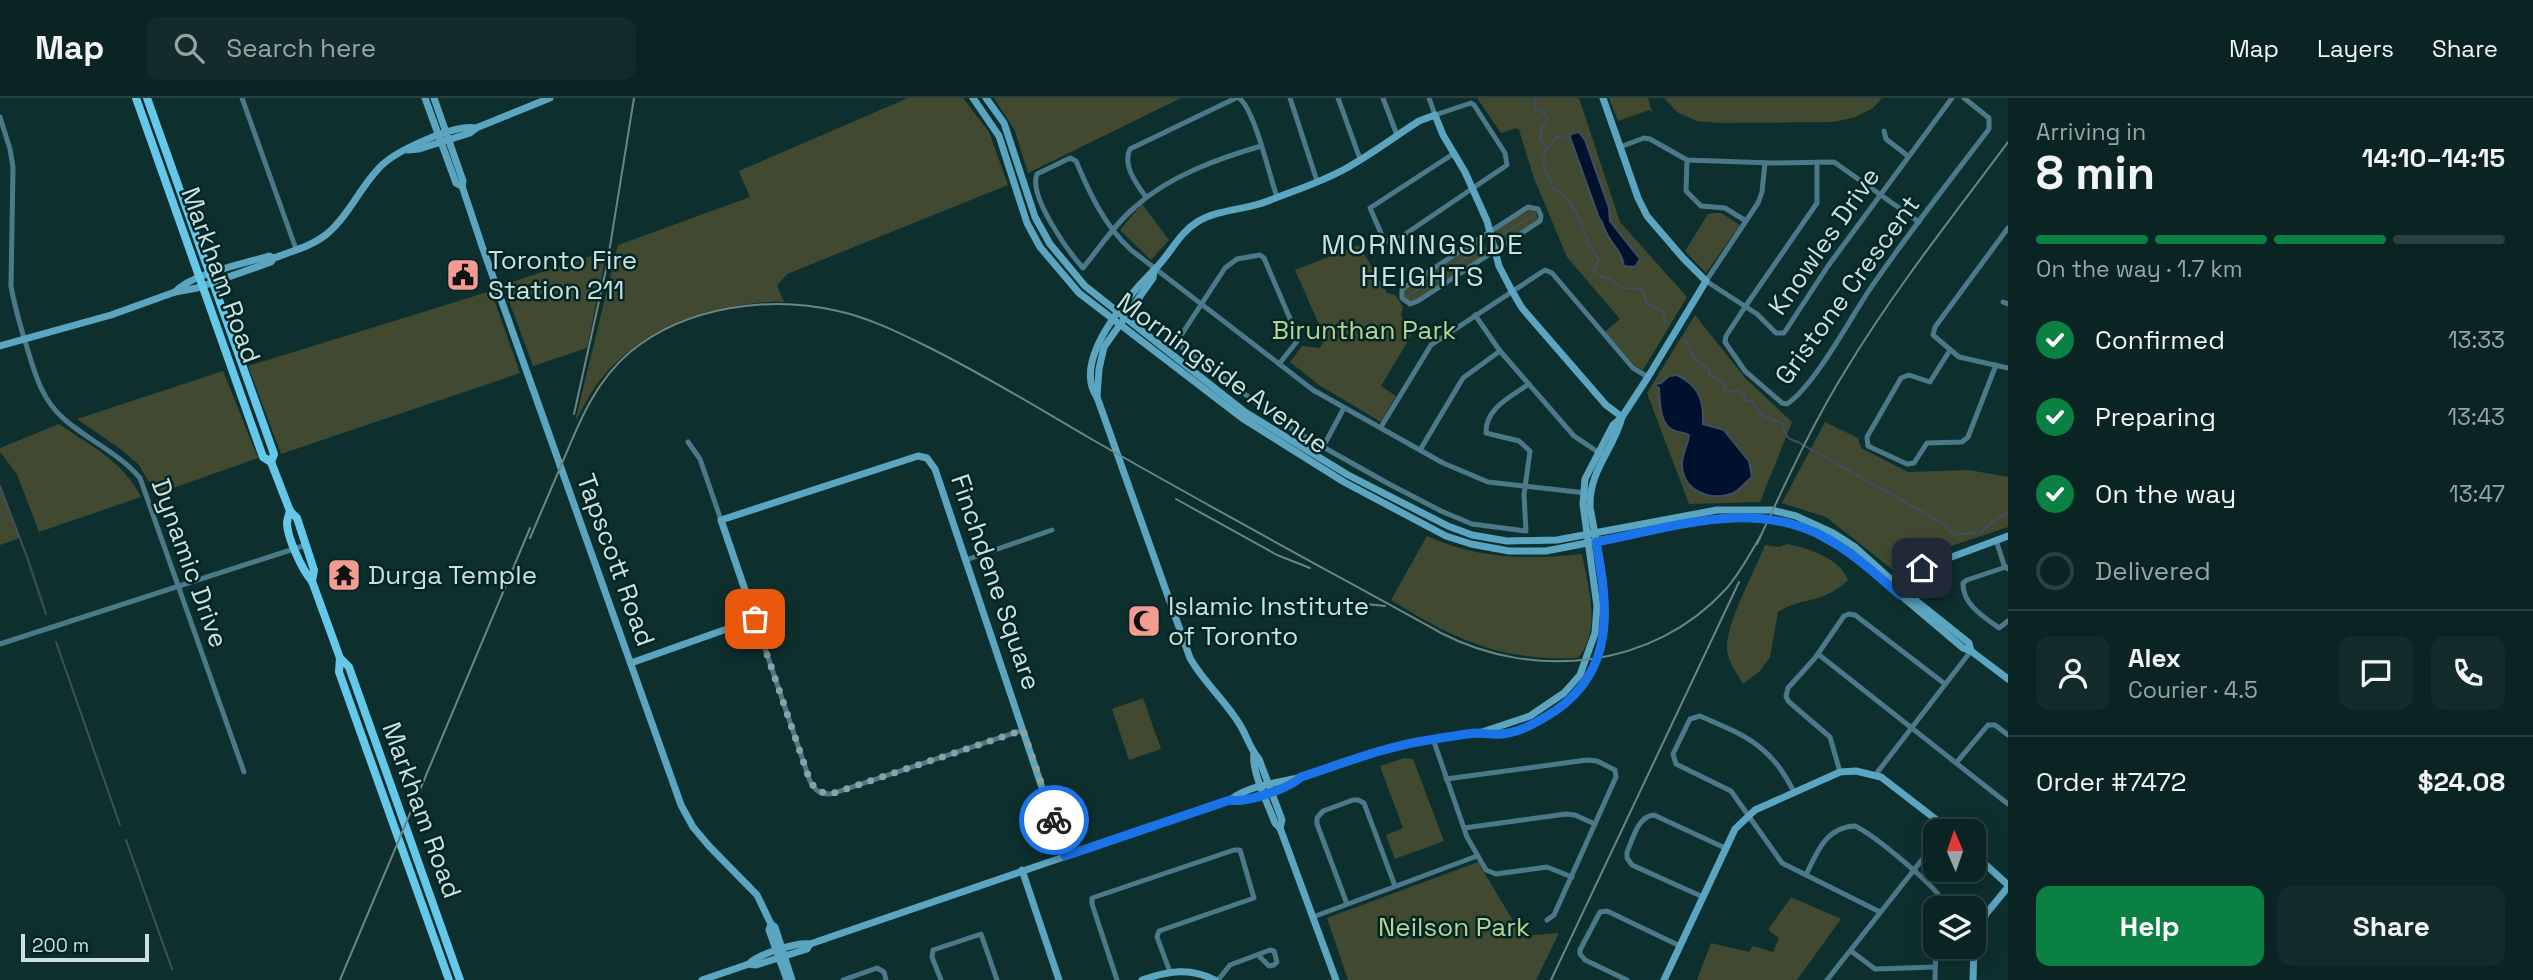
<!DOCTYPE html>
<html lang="en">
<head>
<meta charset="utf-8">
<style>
  :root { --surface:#0a2423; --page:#132c2b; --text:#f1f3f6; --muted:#99a4a6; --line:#2a4141; --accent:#0b8043 }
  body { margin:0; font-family:"Space Grotesk",sans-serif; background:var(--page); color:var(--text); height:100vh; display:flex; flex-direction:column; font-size:26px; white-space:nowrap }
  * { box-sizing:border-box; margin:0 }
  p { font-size:23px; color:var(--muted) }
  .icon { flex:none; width:38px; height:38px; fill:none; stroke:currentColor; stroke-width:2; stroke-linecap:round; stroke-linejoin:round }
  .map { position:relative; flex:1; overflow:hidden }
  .sheet { display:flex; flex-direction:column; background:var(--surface); width:525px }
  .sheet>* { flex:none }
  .needle { width:46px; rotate:358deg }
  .buttons { position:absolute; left:1923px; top:721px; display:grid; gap:14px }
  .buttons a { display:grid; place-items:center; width:63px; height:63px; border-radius:14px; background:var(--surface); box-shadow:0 4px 18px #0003,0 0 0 2px var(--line); font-size:35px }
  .scale { position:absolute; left:21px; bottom:18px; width:128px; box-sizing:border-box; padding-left:7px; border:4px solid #cde0de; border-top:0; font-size:19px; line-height:24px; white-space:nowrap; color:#cde0de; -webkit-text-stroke:5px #022625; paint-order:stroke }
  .pin { position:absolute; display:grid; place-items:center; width:60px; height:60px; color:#fff; margin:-30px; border-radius:14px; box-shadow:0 4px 10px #0006 }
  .courier { position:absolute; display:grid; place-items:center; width:70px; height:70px; margin:-35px; border:5px solid #1a73e8; border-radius:50%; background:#fff; color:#222; box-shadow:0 2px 9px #0007 }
  .headline em { font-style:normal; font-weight:700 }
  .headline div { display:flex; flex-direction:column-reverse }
  .headline { display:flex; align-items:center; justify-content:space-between; height:119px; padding:0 28px }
  h1 { font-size:46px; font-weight:700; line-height:52px }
  .bar { display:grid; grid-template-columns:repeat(4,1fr); gap:10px 7px; align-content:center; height:84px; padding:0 28px }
  .bar i { height:9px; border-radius:5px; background:var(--line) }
  .bar .active { background:var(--accent) }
  .bar p { grid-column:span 4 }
  .line { display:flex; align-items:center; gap:18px; padding:0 28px; border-top:2px solid var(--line) }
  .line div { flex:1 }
  .round { display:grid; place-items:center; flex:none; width:74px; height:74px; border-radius:14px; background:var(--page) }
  ol { padding:0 28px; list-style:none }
  li { display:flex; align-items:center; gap:21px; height:77px }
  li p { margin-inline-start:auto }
  li .icon { padding:7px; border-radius:50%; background:var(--accent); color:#fff; stroke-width:4 }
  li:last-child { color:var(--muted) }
  li i { width:38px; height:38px; border:4px solid var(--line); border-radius:50% }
  .action { display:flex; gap:14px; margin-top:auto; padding:14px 28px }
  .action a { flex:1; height:80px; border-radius:14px; background:var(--accent); color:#fff; font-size:28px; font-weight:700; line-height:80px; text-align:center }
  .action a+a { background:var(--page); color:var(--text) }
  header { display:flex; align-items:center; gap:42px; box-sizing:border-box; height:98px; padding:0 35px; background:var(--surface); border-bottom:2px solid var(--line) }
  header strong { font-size:33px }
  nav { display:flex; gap:38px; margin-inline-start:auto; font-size:24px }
  .search { width:490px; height:63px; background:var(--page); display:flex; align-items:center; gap:18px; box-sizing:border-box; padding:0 24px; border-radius:14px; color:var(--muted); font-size:26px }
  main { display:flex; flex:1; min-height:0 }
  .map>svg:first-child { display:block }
</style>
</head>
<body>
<header>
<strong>Map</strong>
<div class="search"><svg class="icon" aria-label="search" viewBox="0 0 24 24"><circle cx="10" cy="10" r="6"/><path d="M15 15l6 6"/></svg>Search here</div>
<nav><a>Map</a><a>Layers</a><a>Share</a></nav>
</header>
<main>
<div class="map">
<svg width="2008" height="882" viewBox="0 0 2008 882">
  <rect width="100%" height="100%" fill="#0d302f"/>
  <g fill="#414a31">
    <path d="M908 0H963L989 34 1008 87 787 176 777 188 784 204C765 203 747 206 730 209 679 218 633 241 600 282 590 295 583 310 575 324L618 147 750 99 739 73Z"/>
    <polygon points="994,0 1181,0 1028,75 1015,33"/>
    <polygon points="1477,0 1578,0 1580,3 1620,124 1687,199 1643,272 1635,268 1605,234 1620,221 1567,159 1534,80 1519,32 1516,30 1501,35"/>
    <polygon points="1609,0 1648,0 1652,14 1649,12 1618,23"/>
    <polygon points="1664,0 1882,0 1873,10 1855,19 1834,24 1720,25 1697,23 1677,14"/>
    <polygon points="1142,106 1169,142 1151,162 1120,132"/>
    <polygon points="1535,110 1538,122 1499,147 1495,133 1526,112"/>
    <polygon points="1715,115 1721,115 1740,127 1706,175 1685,153 1708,116"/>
    <polygon points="1483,141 1488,155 1415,203 1406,202 1404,197 1405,192"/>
    <polygon points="1359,147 1387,195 1395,197 1403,209 1401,217 1412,236 1381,288 1396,298 1381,324 1319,287 1290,264 1302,248 1320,250 1325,240 1295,172"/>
    <polygon points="607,153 587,250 533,268 503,187"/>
    <polygon points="491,193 520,275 281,356 248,268"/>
    <polygon points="1695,217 1746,281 1792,324 1760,404 1689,406 1647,295"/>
    <polygon points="223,273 258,360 156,396 139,367 122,352 77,321"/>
    <polygon points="1825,324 1858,340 1861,350 1908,374 1969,372 2008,379 2008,429 1924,457 1902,479 1826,419 1782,405"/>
    <path d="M59 326C92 349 123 363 141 399L39 434 17 376 0 354V350Z"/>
    <polygon points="0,387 20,440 0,447"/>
    <path d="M1427 438C1477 461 1528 462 1582 456 1588 487 1602 533 1578 560 1501 563 1455 542 1391 502Z"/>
    <path d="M1787 446C1808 450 1840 460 1848 482 1822 507 1803 498 1778 514L1770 559 1760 573 1743 586C1736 574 1728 564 1727 551 1726 525 1755 473 1765 447L1779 449Z"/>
    <polygon points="1143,600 1161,651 1129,662 1112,611"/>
    <polygon points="1404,660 1413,661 1444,743 1395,761 1386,737 1403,730 1380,668"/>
    <polygon points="1478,764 1522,838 1559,835 1536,882 1348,882 1327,820"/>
    <polygon points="1791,799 1841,821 1797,882 1697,882 1711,845 1749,854 1753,848 1773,854 1779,840 1768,832"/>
  </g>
  <g fill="#00112d" stroke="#3e4f62" stroke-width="2">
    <path d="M1579 34 1585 42 1609 110 1610 123 1640 161 1635 169 1624 168C1622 154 1613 148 1607 136 1603 130 1604 125 1599 120L1570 39 1571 36Z"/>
    <path d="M1677 277C1700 288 1704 303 1703 326L1724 332 1749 363 1752 379C1746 384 1738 394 1731 396 1709 403 1684 393 1682 368 1681 357 1688 348 1689 337 1684 334 1678 335 1673 332 1659 326 1660 302 1659 290L1656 288V286L1661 285 1669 278Z"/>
  </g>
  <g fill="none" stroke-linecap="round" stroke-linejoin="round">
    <g stroke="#3e4f62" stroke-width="2">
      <path d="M1536 0 1534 7 1535 11 1544 15 1548 20 1547 25 1542 28 1540 41 1546 50 1543 65 1553 91C1573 97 1583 130 1589 147 1591 152 1596 157 1599 162L1594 172 1596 176 1612 182 1621 190 1642 191 1647 206 1664 214 1665 226"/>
      <polyline points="1546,53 1556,39 1570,40"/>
      <polyline points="1500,138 1534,117"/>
      <polyline points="1408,198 1481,150"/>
      <path d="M1685 241 1694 260 1709 272 1710 278 1724 284 1725 292 1728 294 1734 292 1744 296 1746 302 1753 304 1760 316 1783 326C1784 337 1787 341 1798 344L1944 426 1954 437 1982 434 1991 424 2008 415"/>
      <polyline points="0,388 27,459 46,516"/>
      <polyline points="56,544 120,727"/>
      <polyline points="126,742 172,871"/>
    </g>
    <g stroke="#4c7989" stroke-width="5">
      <polyline points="242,0 296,151"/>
      <path d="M1239 0C1255 12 1269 77 1277 99"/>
      <polyline points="1290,0 1317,83"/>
      <polyline points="1338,0 1360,61"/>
      <polyline points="1383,0 1397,37"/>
      <polyline points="1429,0 1435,17 1471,5 1474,7 1505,55 1507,67 1401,139 1391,144 1384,142 1370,110 1453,56"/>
      <path d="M0 19 10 51 13 69 11 188C14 206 19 223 24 240 34 271 39 299 64 321 89 343 119 355 140 380L244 674"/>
      <polyline points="1884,33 1886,41 1908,58"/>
      <path d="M1261 48C1217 61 1169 78 1135 109 1115 126 1099 150 1083 170 1068 153 1028 98 1037 76L1070 60 1076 63C1090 96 1104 127 1131 152L1313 292 1443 365 1488 384 1586 395"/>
      <polyline points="1620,49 1644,40 1650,41 1687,62 1771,65 1834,64 1919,124"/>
      <polyline points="1687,62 1686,93 1701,108 1725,110 1746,123"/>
      <path d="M1817 64V105L1745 209 1726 238 1725 244 1745 273 1782 305 1787 306C1814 288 1849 223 1868 194 1906 138 1948 85 1989 31V20L1964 0"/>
      <polyline points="1765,65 1762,94 1758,105 1706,183 1757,216 1776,235 1784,235 1828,168 1952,0"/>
      <path d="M1146 99C1137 87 1122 67 1130 51L1236 0"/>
      <polygon points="1528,109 1538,111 1541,118 1540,123 1418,203 1410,206 1402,200 1402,192 1405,189"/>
      <polyline points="2008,130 1935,229 1933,237 1959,259 2008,270"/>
      <polyline points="2003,204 2008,206"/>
      <polyline points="1475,217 1500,253 1574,338 1601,356"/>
      <polyline points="1950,252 1930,284 1909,277 1901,280 1867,339 1868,348 1907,366 1914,365 1927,345 1962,344 1968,339 1996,267"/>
      <path d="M1279 266 1298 242 1297 237 1264 160 1260 157 1237 161 1225 170 1176 245 1293 332 1389 386 1441 413 1472 426 1526 433 1524 397 1530 353 1519 343 1486 335C1485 310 1512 298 1529 286"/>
      <polyline points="1381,329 1431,247 1545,172 1552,175 1633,270 1648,279"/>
      <polyline points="688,344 700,361 721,422"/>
      <polyline points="1323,349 1344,310"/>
      <polyline points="1420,352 1463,280 1500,253"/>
      <polyline points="1996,442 2004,467 2008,471"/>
      <polyline points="966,462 1052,432"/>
      <path d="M2006 469 1967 482 1963 485C1962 506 1984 519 1999 530L2008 523"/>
      <path d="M755 521 810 683C815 693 820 696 831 696L1023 632"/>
      <polyline points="0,546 306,447"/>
      <polyline points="1818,556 2008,706"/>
      <polyline points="1433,641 1467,739 1486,772 1496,776 1547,769 1572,779"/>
      <polyline points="1956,665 1988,627 1995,627 2008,637"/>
      <polyline points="1840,674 1830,639 1788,603 1786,598 1788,590 1815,560 1844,518 1849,516 1855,517 1945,586"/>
      <polyline points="1876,676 1971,553"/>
      <polyline points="1446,681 1587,662 1597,663 1615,672 1616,679 1554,817 1547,822"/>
      <path d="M1794 694C1771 647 1746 638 1700 618L1690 621 1673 656 1676 666 1731 693 1782 765 1880 814"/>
      <polyline points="1464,730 1566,716 1575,717 1595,726"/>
      <path d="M1806 777C1817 754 1826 729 1855 728 1874 737 1942 792 1947 810"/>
      <path d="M1703 799 1632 767 1627 760V754C1633 741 1638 718 1654 717L1725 750"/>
      <polyline points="1347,806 1317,726 1317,720 1323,713 1353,702 1358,702 1364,705 1395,788"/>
      <polyline points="1313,819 1477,758"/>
      <polyline points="1851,853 1875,871 1935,869"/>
      <polyline points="843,882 877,870 884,874 886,882"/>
      <polyline points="941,882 932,859 933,852 981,836 997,882"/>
      <polyline points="1117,882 1092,806 1092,800 1234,752 1240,752 1254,800 1159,833 1157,839 1170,874"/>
      <polyline points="1218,882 1230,867 1270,852 1274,853 1277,864 1274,867 1269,868 1259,858"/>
      <polyline points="1627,882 1585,862 1580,856 1580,852 1600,814 1607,813 1680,848"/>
      <polyline points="1827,882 1936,744"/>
      <polyline points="1935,882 1936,844"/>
    </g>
    <g stroke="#5ba5c0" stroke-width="7">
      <polyline points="425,0 456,85 462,88"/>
      <polyline points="434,0 463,83 462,88 482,148 681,707 693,729 709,748 757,797 771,826 775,829 792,882"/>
      <polyline points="973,0 999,38 1027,125 1040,149 1079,195 1242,320 1344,384 1446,438 1471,446 1509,453 1546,453 1705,422 1734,419 1778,423 1806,430 1852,456 1963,550 1971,553 2008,581"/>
      <polyline points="986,0 1004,25 1035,119 1050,146 1085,188 1245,314 1348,377 1448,428 1472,437 1507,443 1557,442 1717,412 1771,412 1796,418 1833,435 1855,449 1904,493 1969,545 1971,553"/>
      <polyline points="408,52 419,51 470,35 476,30 550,0"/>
      <path d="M175 194C192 175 244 166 269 158L274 160"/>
      <path d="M0 248 111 217 175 194 197 190 271 164 274 160C292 153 313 148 328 135 350 116 361 87 382 67 398 52 454 26 476 30"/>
      <polyline points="1097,299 1099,271 1104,249 1153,180 1154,173"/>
      <polyline points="1903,494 1922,470 2008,438"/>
      <polyline points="631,565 755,521 721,422 918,358 927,360 935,371 1065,758"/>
      <polyline points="1479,635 1530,618 1564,595 1580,577 1595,535 1597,508 1583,406 1585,381 1613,327 1622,319 1648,279 1706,183 1683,160 1647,118 1638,100 1603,0"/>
      <path d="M1254 655C1251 673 1268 706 1275 725L1280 730 1336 882"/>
      <path d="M1230 702C1247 705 1288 691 1301 679"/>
      <path d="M1280 730 1282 722 1259 661C1250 651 1247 638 1240 627 1226 603 1204 585 1190 560L1097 299C1071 262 1129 197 1154 172 1170 157 1178 136 1197 124 1218 111 1246 112 1268 103 1293 93 1319 85 1343 72 1369 58 1394 39 1419 23L1435 17 1443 37 1465 74 1487 123 1499 168 1512 193 1522 210 1606 307 1622 319"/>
      <polyline points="1974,756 2008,787"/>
      <polyline points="1022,772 1059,882"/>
      <polyline points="771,826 769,832 787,882"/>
      <polyline points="1974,847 1986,816 2008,789"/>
      <path d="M749 866C758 856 797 844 810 846L1230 702C1251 686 1280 685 1305 678 1345 665 1385 648 1427 642 1444 640 1462 635 1480 635 1491 635 1500 637 1511 634 1535 628 1558 614 1574 596 1624 544 1601 473 1590 409 1589 372 1613 353 1622 319"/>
      <polyline points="702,882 749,866 756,867 807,851 810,846"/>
      <path d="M1142 882C1168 873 1190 869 1215 882"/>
      <polyline points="1664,882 1735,731 1755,712 1840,674 1856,673 1881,679 1951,733"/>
      <polyline points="1973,882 1974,849"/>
    </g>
    <g stroke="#65c8ea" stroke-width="8">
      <polyline points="136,0 263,359 271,364 290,413 297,420 314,472 312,483"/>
      <polyline points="147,0 274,356 271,364"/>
      <path d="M290 413C289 417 287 421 287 425 287 439 302 472 312 483L340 560 339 574 449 882"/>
      <polyline points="340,560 349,569 460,882"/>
    </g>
    <g stroke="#6a8584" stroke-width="2">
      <polyline points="574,316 607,167 634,0"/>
      <polyline points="1176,401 1277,457 1310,470"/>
      <path d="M530 440C541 414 552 389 563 363 580 322 595 284 630 254 686 208 769 197 838 213 869 220 898 234 926 248 983 276 1038 310 1093 342 1208 408 1325 471 1441 535 1534 583 1653 571 1726 491 1740 475 1750 456 1761 437"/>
      <path d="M1757 446C1785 386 1812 326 1847 270 1895 191 1953 118 2008 44"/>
      <polyline points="1337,503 1385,508"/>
      <polyline points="340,882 530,430"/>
      <polyline points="1551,882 1739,484"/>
    </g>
  </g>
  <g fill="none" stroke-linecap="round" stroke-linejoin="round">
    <polyline stroke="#8aa2a1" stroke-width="7" stroke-dasharray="0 12.6" points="755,521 810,683 817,693 831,696 1023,632 1054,722"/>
    <path stroke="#1a73e8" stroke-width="9" d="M1054 722 1065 758 1230 702C1247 705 1288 691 1301 679 1341 666 1381 650 1423 643 1440 640 1458 637 1476 635 1484 635 1494 637 1502 636 1522 634 1539 623 1555 613 1616 571 1608 509 1596 444 1671 430 1755 399 1828 441 1854 456 1877 477 1900 497L1922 470"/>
  </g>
  <defs>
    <symbol id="civic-square" viewBox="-11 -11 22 22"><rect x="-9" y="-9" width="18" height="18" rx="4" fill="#f59c92" stroke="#022625"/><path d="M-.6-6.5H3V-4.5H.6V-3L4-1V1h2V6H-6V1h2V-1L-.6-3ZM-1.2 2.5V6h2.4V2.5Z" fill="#111"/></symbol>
    <symbol id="temple-square" viewBox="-11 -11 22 22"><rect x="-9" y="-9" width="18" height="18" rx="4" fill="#f59c92" stroke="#022625"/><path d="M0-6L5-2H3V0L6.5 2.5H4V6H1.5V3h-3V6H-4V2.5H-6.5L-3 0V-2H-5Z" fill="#111"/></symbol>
    <symbol id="mosque-square" viewBox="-11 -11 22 22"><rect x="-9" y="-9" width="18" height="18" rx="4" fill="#f59c92" stroke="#022625"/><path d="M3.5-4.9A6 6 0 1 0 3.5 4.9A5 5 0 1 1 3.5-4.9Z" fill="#111"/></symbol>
  </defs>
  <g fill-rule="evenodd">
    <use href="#civic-square" x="444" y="158" width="38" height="38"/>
    <use href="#temple-square" x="325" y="458" width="38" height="38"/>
    <use href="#mosque-square" x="1125" y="504" width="38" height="38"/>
  </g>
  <g text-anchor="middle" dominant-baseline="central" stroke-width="5" stroke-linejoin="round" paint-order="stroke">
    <g font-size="26" fill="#cde0de" stroke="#022625">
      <text transform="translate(1824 143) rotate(-55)">Knowles Drive</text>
      <text transform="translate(221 177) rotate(70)">Markham Road</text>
      <text transform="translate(1847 192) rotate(-54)">Gristone Crescent</text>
      <text transform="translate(1223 275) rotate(36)">Morningside Avenue</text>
      <text transform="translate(616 462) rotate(70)">Tapscott Road</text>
      <text transform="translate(190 465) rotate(70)">Dynamic Drive</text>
      <text transform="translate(996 484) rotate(71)">Finchdene Square</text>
      <text transform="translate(422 712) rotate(70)">Markham Road</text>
    </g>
    <g font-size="26" fill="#cde0de" stroke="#022625" text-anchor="start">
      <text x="488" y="162">Toronto Fire<tspan x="488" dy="30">Station 211</tspan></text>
      <text x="368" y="477">Durga Temple</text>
      <text x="1168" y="508">Islamic Institute<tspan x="1168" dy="30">of Toronto</tspan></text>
    </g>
    <g font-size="26" fill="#bbd391" stroke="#022625">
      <text x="1364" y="232">Birunthan Park</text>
      <text x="1454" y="829">Neilson Park</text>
    </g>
    <g font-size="28" letter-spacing="2" fill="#cde0de" stroke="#022625">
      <text x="1423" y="146">MORNINGSIDE<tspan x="1423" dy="32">HEIGHTS</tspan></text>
    </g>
  </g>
</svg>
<div class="buttons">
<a><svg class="needle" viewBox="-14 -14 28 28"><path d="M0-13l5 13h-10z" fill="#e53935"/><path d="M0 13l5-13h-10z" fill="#99a4a6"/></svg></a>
<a><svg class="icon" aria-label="layers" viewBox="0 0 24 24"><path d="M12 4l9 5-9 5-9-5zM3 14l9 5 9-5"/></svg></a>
</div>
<div class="scale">200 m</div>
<div class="pin" style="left:755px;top:521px;background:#ea580c"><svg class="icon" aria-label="bag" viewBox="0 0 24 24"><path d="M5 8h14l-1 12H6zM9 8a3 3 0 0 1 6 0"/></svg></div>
<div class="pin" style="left:1922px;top:470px;background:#1f2937"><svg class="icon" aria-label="home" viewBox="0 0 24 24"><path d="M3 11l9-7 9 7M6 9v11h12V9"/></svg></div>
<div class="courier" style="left:1054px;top:722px"><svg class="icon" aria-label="bike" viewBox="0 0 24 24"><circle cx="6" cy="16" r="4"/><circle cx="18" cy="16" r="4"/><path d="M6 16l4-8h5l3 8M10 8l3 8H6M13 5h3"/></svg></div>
</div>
<section class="sheet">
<div class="headline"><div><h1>8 min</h1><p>Arriving in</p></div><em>14:10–14:15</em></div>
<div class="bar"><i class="active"></i><i class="active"></i><i class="active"></i><i></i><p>On the way · 1.7 km</p></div>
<ol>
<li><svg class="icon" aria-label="check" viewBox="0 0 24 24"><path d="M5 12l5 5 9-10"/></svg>Confirmed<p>13:33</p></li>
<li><svg class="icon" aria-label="check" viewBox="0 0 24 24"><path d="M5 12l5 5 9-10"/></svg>Preparing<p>13:43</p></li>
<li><svg class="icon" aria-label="check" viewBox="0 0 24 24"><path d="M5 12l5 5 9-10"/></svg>On the way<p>13:47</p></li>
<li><i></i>Delivered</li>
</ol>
<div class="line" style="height:126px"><a class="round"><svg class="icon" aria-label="person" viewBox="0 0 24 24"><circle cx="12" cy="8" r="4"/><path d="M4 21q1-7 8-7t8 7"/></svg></a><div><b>Alex</b><p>Courier · 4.5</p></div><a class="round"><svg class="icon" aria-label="chat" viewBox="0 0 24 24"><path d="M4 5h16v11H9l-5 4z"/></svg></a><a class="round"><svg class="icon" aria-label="phone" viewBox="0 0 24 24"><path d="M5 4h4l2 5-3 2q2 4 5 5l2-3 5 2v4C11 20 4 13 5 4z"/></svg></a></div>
<div class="line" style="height:91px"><div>Order #7472</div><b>$24.08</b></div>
<div class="action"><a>Help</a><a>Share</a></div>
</section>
</main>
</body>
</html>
